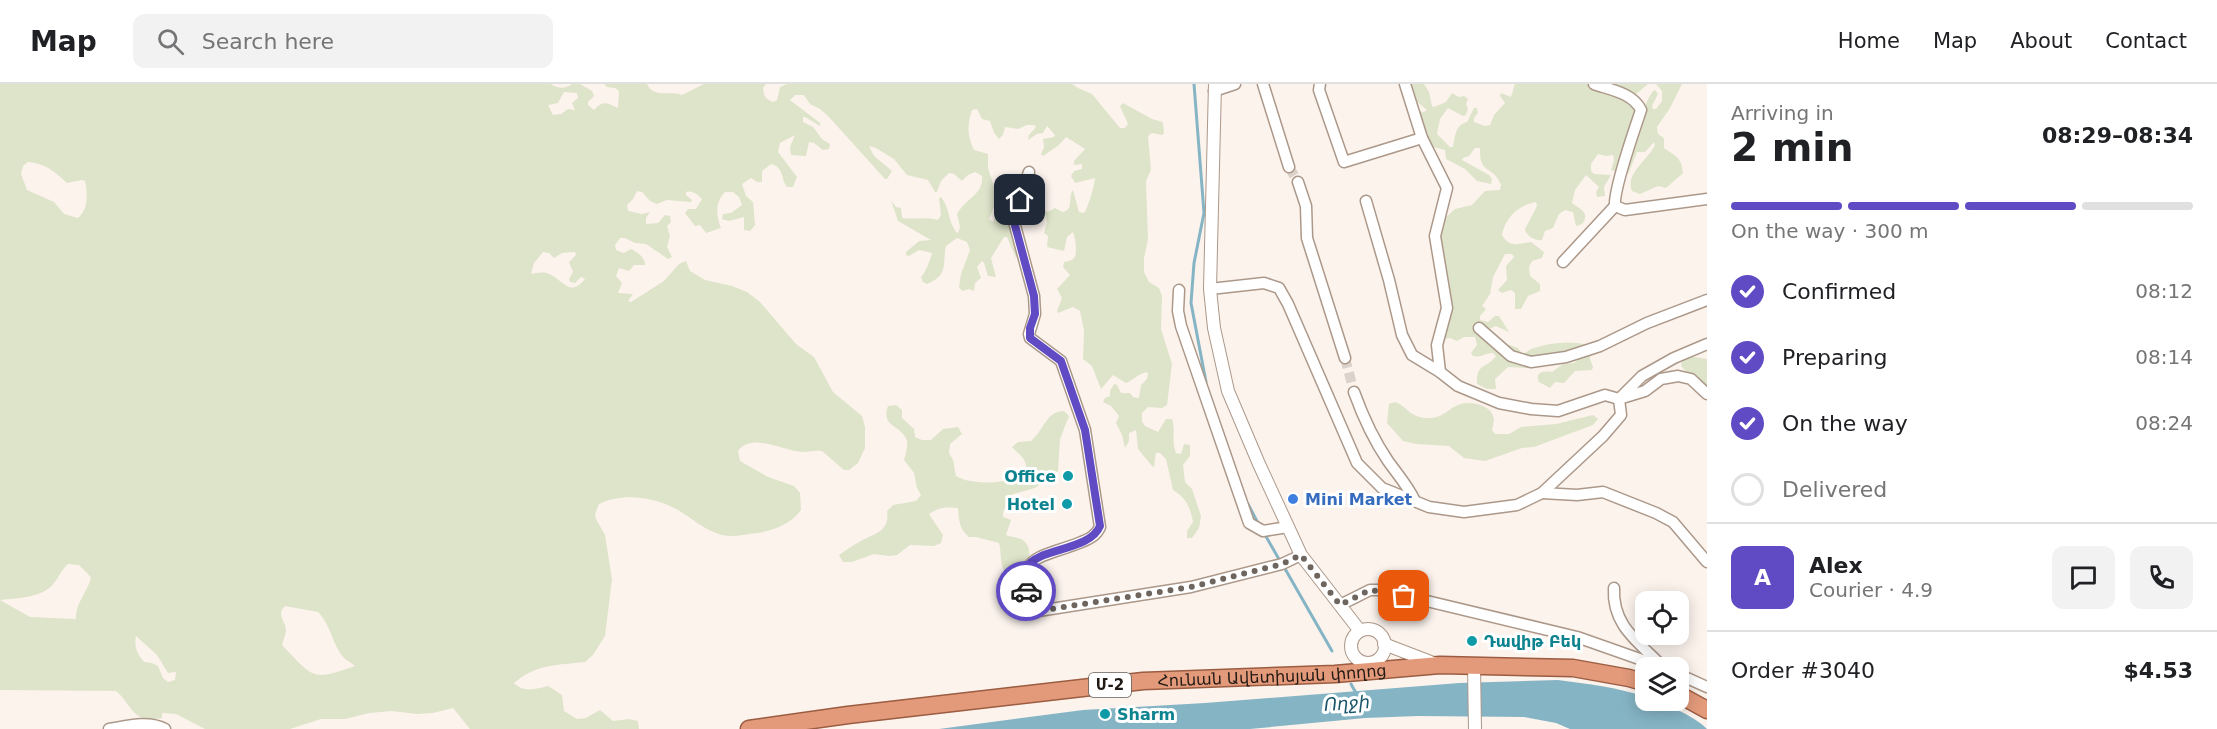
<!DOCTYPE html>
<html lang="en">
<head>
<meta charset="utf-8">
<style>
  :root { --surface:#fff; --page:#f2f2f2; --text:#202124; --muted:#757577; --line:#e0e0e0; --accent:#604bc4 }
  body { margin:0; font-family:"DejaVu Sans","Noto Sans Armenian",sans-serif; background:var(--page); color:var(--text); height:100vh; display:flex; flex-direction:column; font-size:22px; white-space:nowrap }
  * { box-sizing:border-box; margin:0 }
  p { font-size:20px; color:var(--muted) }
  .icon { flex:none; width:33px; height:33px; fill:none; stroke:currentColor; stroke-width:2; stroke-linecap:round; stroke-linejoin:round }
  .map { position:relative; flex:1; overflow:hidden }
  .side { display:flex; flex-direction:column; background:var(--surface); width:510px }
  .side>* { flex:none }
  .buttons { position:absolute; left:1635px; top:507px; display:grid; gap:12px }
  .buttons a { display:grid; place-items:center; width:54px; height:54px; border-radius:12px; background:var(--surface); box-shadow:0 3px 15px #0003; font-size:30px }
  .pin { position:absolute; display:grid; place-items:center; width:51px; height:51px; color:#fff; margin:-26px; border-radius:12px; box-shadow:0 3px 9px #0006 }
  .courier { position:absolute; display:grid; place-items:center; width:60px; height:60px; margin:-30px; border:4px solid #604bc4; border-radius:50%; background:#fff; color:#222; box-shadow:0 2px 8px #0007 }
  .head em { font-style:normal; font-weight:600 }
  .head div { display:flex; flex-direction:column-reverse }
  .head { display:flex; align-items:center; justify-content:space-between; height:102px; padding:0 24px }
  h1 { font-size:39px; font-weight:600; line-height:45px }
  .bar { display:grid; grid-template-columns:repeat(4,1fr); gap:9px 6px; align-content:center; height:72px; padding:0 24px }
  .bar i { height:8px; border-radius:4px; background:var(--line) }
  .bar .on { background:var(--accent) }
  .bar p { grid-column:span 4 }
  .line { display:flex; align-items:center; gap:15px; padding:0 24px; border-top:2px solid var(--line) }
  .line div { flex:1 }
  .round { display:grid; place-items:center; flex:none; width:63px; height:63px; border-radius:12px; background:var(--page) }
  ol { padding:0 24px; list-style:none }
  li { display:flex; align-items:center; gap:18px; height:66px }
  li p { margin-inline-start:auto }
  li .icon { padding:6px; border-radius:50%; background:var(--accent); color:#fff; stroke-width:4 }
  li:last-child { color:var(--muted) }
  li i { width:33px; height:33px; border:3px solid var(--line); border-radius:50% }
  header { display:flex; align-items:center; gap:36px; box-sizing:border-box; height:84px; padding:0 30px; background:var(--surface); border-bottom:2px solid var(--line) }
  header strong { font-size:28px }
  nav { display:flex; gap:33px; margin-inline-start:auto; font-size:21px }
  .search { width:420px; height:54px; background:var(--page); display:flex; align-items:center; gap:15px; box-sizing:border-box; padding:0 21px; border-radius:12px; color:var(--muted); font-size:22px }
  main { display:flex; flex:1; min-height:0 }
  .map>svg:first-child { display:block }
</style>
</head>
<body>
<header>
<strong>Map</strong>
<div class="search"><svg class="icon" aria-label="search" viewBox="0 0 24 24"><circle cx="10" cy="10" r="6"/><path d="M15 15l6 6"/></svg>Search here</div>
<nav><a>Home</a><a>Map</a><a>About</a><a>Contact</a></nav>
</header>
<main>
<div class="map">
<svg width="1707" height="645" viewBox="0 0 1707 645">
  <rect width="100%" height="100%" fill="#fcf3ed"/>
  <g fill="#dee4c9" fill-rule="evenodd">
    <path d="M0 0H551C557 5 566 5 572 0H580L592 7 594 12 588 18V21L594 26C604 16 606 19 618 24L619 7 615 4 607 3 604 0H647C654 15 670 6 682 11L704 0H766L763 4C764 12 765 15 773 18L777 16 780 3 787 0H1072L1078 4 1092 10 1120 44H1125L1128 40 1120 22 1123 19 1152 35 1163 38 1164 49 1162 51 1152 49 1148 52 1151 86 1146 97 1148 156 1144 174V188L1149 198 1159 204 1162 212 1161 245 1172 280 1167 321 1162 324 1148 323 1142 329V337L1145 342 1158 348 1166 335H1172C1176 346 1171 358 1176 369L1181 370 1184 360 1190 361V372L1183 381 1185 398 1192 405 1201 432 1199 444 1192 454H1187V447L1193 438C1190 422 1186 414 1173 406L1166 375 1160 369H1156L1154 383 1152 382 1138 365 1136 346 1129 349V357L1125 364 1122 351 1116 339 1119 332 1111 322 1103 318 1105 314 1110 312V307L1114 300 1117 301 1121 309H1130L1133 313 1139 314 1141 301 1147 295 1148 290 1147 288C1137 290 1134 296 1126 299L1113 291 1101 305 1092 282 1083 275 1084 247 1080 227 1073 223 1058 229 1057 227 1062 214 1057 205 1070 191 1063 183 1064 178C1068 177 1072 177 1074 174 1078 170 1075 152 1073 148L1067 153 1064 167 1047 163 1048 152 1044 149 1047 138 1045 127 1048 128 1055 124 1062 128C1075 126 1067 114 1073 106L1079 128 1084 129C1088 125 1095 99 1095 94L1075 99 1071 92 1074 87 1082 85V80L1074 81V77L1085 65 1066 53 1059 61 1043 72 1041 70 1044 63 1043 55 1054 53 1055 51 1047 42 1043 49 1037 50 1028 56 1029 51 1036 43 1034 41H1027L1018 45 1005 43 1003 51 999 55 994 49 990 37 982 35 977 25 972 26C967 41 967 52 974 66L988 70V84L996 109V118L989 135 993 138 998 127 1006 125 1018 171 1016 174 1007 153H1004L991 174 996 193 988 192 984 179 982 177 977 183 981 194 975 199 974 207 969 205 962 207 959 203 961 190 970 166 967 158 957 154 946 162C942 177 950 191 927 200L923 198 921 193C925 190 931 174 932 169L919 166 909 172 906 171V168L919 157 931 156 898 137 891 116 896 123 901 124 902 134C915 136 927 132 938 136L941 131 939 114 941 113C950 124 948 137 956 148L958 149 960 143 957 130C966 114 984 110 982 92L975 88 968 91 962 97 954 90 949 89 941 97 937 108H935L928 96 907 91 894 75 876 64 869 62 874 72 892 87 887 95H885L829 33 820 25 810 20 804 11H795L790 16 820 39V42L805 33H803V38L813 43 822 55 830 60 829 65 823 66 814 59 809 58 806 72 791 71 790 63 795 51 780 59 778 68 797 93 793 103H787C780 94 785 84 771 80L762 87V98H757L751 94 742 100 746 112 753 118 755 141 750 147 744 146V133L729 137 722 135 723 130 731 129 742 121 739 113 733 108H725C715 118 716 132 721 144L706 149 700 141 695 142 685 129 688 125H696L702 115C698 111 693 106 686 108V111L692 116 691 118 667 116 657 120 650 117 642 108 637 107 633 115 627 121 628 127 642 130 650 128 646 134V140L658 139 665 131 670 132 671 138 667 142 670 152 667 163 672 173 668 175 646 160 635 159 625 154H620L615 161 616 166 624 169 631 165C638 169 645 173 645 181H634L629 187 619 184 616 192 622 199 618 209 633 210 628 217 631 218 664 197 679 180 686 177 690 187 705 196 732 202 747 208 760 218 796 260 814 273 833 308 862 332 865 343V364L858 379 849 386H844L822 367C815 366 809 368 802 368 785 367 752 348 738 367L740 377 768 393 794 402 800 409 801 426C791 440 774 446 758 449 745 450 734 454 722 451 704 446 693 435 678 426 656 413 622 408 599 420L595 430 596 435 605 451 612 495 605 552 593 571 585 578C558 581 536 580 514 599 524 609 536 605 548 602L562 611 564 627 577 635 586 634 600 626 613 637 629 635 638 637 639 645H470L453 624 433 629 417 630 392 627 369 629 345 635H321L290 645H205L176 630 162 629V634C131 640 133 621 116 607L0 606V516L30 533 76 535C75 519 88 508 91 493L79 481 68 480C61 486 59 493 54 499 43 514 17 514 0 516ZM564 8 577 9 578 14 572 19 575 26 568 25 561 30 553 31 548 21 558 19ZM28 78C45 79 55 88 67 99L82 96 85 97C88 110 88 126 78 134L64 130 54 118 27 106 21 90 23 82ZM543 168 549 169 554 174 562 169 575 168 576 171 569 178 573 188 569 195 570 198 575 199 581 193 585 195C570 213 565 198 551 191 545 187 538 189 531 190L534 179ZM285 522 318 528C331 541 332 560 344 574 347 577 352 579 355 582 311 598 313 593 282 561 283 557 286 550 286 546 285 535 276 531 285 522ZM136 552 157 571 168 589 176 588 175 596 168 598 163 594 158 582 152 579 144 578C137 570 134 563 136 552Z"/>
    <path d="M1400 0H1424L1429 8 1432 22 1434 23 1446 18 1452 9 1459 13 1464 12 1468 15 1466 20 1468 25 1466 31 1463 32 1448 24 1440 35 1437 50 1450 63H1453C1455 53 1455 41 1467 38L1474 24H1477L1478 29 1474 34V38L1485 42 1490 41 1494 31 1505 19 1500 12 1501 9 1511 13 1515 0H1648L1636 10 1624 7 1634 19 1636 35 1625 64 1619 73 1617 88 1611 86 1614 76 1613 71 1606 72 1598 70 1591 80V87L1594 90 1611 91 1604 103 1605 112 1597 113 1596 108 1599 103 1586 91 1575 106 1572 119C1579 125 1591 128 1582 140L1576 142 1573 128 1565 126 1559 130 1553 144 1545 147 1542 156C1535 157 1526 152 1525 145L1537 122 1536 118C1518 121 1505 134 1502 151 1510 165 1519 159 1531 158L1544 168 1542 174 1532 177 1529 183 1530 192 1540 200V207L1528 212 1521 225H1515V209L1511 206 1502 209 1498 206 1507 196 1506 182 1514 173 1512 170H1505L1493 193 1490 210 1482 222 1486 225 1480 232V236L1488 238 1495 232H1499L1509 248 1496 242 1487 246 1503 259 1518 264 1522 270C1527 269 1529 265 1534 264 1552 258 1573 256 1591 262L1590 275 1593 283 1592 286 1575 287 1564 299 1555 298 1550 304 1539 298C1534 287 1545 287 1552 288L1563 280 1574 279 1582 273 1526 284 1508 283 1495 295 1496 305H1487L1477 300C1476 279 1486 285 1496 272L1493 269C1487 268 1481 274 1473 272L1471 269 1477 261 1475 253H1464L1457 257 1450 254 1442 255 1443 229 1439 203 1435 191V163L1444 135 1455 125 1472 121 1485 107 1500 106 1501 101C1493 80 1479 92 1480 64H1475L1469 72 1463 74 1462 76 1489 91 1492 95 1491 100 1477 97 1465 85 1446 75 1445 66 1433 63 1427 56 1428 50 1423 47 1417 27 1424 28 1427 26 1402 5Z"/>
    <path d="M1656 0H1682L1670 24 1657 43 1658 50 1664 54V64L1677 73 1681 79 1683 89 1666 104 1658 102 1640 110 1632 107C1625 89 1648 76 1655 61L1654 58 1645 68H1637L1628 90 1625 91C1629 75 1643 13 1655 6L1658 10 1652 22 1653 25H1656L1662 17V7Z"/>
    <polygon points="1687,272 1707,275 1707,310 1681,282 1682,276"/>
    <path d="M1395 318C1409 323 1408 333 1427 334 1444 335 1447 324 1461 320 1470 317 1490 321 1493 332 1495 336 1493 341 1492 346L1495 350H1509L1521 343 1556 340 1593 331 1598 335 1593 341 1534 363 1522 364 1485 377 1464 374 1449 362 1416 360 1403 357 1387 339 1389 320Z"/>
    <path d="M896 321 902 326V334L914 345 915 353 922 356H931L943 345 958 343 962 350 950 360 949 369 953 376 956 392C972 402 1011 400 1026 388 1028 375 1020 372 1012 363L1018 358 1031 357C1044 346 1046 327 1064 327L1069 332 1060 355 1058 387 1035 404 1013 410 1003 428V433L1011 436 1006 451C1011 453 1016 453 1021 455 1031 460 1031 474 1027 482L1013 489 1005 488C999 479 1002 470 999 459L976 453H969C959 445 959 436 958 424 946 423 939 423 929 430L943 451 941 459 934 462 910 461 897 471 889 472 874 470 852 478H843L839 471C846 466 853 461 861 457 876 449 890 447 887 427L893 421 916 417 921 411 917 404 914 389 904 376C906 369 908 363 907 357 903 341 880 344 888 322Z"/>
  </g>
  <path fill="#85b4c5" d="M1558 596C1588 600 1617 603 1645 613L1646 616C1662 617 1696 633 1707 645H1570L1556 639 1524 633 1418 632 1365 634 1250 645H939L1083 626 1205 619 1459 599Z"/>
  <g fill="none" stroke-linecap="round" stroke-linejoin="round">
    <g stroke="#85b4c5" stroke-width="3">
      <polyline points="1194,0 1204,129 1194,179 1191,219 1206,298"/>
      <polyline points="1248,420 1259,441"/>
      <polyline points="1264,449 1280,477"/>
      <polyline points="1284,483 1332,567"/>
      <polyline points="1351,600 1356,609"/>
    </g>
    <g stroke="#dbd2cc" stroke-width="10" stroke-dasharray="10 5" stroke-linecap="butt">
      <polyline points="1289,83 1298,98"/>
      <polyline points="1345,274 1354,308"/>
    </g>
    <defs>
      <g id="minor">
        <polyline points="1263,0 1289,83"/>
        <polyline points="1320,0 1319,6 1344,78 1422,54"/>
        <polyline points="1405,0 1422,54 1447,104 1435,152 1447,224 1437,261 1440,288"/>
        <path d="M1594 0C1611 6 1633 9 1641 26 1635 44 1613 106 1615 122L1625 126 1707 115"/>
        <polyline points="1214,7 1235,0"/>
        <path d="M1029 88 1013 134 1034 212 1035 230 1029 250 1030 254 1061 277 1085 346 1100 443C1096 452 1089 455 1079 459 1031 477 1016 471 1032 528L1191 503 1282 480 1301 471"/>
        <polyline points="1298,98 1306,122 1307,154 1345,274"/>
        <polyline points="1366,117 1389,196 1402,251 1412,271 1440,288 1458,302 1499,319 1531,325 1558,327 1605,311 1619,315"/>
        <polyline points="1563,178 1615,122"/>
        <polyline points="1210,205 1264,199 1279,204 1288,220 1357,379 1382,404 1429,423 1464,428 1517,421 1542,409 1603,352 1621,331 1619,315"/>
        <polyline points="1179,206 1178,227 1181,242 1249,439 1263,447 1288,443"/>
        <polyline points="1479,244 1511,272 1531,278 1566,273 1600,262 1647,239 1707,216"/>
        <path d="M1354 308C1363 333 1373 355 1388 377 1398 391 1408 402 1415 417"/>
        <polyline points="1622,314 1645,307 1661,295 1678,292 1691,295 1707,310"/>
        <polyline points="1619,315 1642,292 1674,274 1707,260"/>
        <polyline points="1542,409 1577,411 1603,408 1656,429 1673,438 1707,478"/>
        <path d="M1614 504C1612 540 1636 556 1660 580"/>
        <polyline points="1340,521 1370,506 1381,506 1577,553 1665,584"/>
        <polyline points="1678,590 1707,603"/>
        <path d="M109 645C127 642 148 636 165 645"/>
      </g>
      <g id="tertiary">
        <polyline points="1215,0 1210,205 1214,244 1228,307 1259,380 1301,471 1360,547"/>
        <circle cx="1368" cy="562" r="17"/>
        <polyline points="1384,560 1436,580"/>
        <polyline points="1474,581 1475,645"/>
      </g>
      <g id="trunk">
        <polyline points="1678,610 1707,626"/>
        <path id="s1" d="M749 645 848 631 1143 597 1335 590 1440 581 1573 584 1629 594 1646 599"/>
      </g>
    </defs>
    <use href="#minor" stroke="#ac9889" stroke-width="13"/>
    <use href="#tertiary" stroke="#ac9889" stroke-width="14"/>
    <use href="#trunk" stroke="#9b5c41" stroke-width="19"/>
    <use href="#minor" stroke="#fff" stroke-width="10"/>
    <use href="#tertiary" stroke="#fff" stroke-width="12"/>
    <use href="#trunk" stroke="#e39a7b" stroke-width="16"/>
  </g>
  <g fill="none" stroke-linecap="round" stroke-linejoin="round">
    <polyline stroke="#6e655f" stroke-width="6" stroke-dasharray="0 10.8" points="1026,507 1032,528 1191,503 1282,480 1301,471 1340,521 1370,506 1404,512"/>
    <path stroke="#604bc4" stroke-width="8" d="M1020 116 1013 134 1034 212 1035 230 1030 244V254L1061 277 1085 346 1100 442C1090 467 1037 464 1027 483 1023 491 1025 499 1026 507"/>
  </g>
  <g fill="#0f9aa8" stroke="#fff" stroke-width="2">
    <circle cx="1068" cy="392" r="6"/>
    <circle cx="1067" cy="420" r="6"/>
    <circle cx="1472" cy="557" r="6"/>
    <circle cx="1105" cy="630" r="6"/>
  </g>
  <circle fill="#3f7fe0" stroke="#fff" stroke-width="2" cx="1293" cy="415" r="6"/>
  <g text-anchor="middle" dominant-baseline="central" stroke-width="6" stroke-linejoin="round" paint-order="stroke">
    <rect fill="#fff" stroke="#645e5a" stroke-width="1.5" x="1089" y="589" width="42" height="24" rx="4.5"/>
    <g font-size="15" font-weight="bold" fill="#211913">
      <text x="1110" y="601">Մ-2</text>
    </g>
    <g font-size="16" font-weight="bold" fill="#0d838f" stroke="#fff" text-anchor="end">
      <text x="1056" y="392">Office</text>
      <text x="1055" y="420">Hotel</text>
      <text x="1484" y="557" text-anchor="start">Դավիթ Բեկ</text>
      <text x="1117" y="630" text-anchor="start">Sharm</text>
    </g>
    <g font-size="16" font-weight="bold" fill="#366cbe" stroke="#fff" text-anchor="start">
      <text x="1305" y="415">Mini Market</text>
    </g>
    <g font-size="16" fill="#211913" stroke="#fff">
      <text stroke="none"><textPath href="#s1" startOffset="526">Հունան Ավետիսյան փողոց</textPath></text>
    </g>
    <g font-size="18" font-style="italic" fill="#19566a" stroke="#fff">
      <text transform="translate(1347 619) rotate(-4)">Ողջի</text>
    </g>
  </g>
</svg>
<div class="buttons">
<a><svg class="icon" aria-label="locate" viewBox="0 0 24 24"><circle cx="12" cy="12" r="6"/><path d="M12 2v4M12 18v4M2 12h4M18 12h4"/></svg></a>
<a><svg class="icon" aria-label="layers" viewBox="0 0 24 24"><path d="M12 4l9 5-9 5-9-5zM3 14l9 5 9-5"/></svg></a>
</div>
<div class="pin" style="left:1404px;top:512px;background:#ea580c"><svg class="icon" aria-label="bag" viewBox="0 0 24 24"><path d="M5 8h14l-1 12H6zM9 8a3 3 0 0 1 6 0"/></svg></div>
<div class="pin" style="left:1020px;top:116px;background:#1f2937"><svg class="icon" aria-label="home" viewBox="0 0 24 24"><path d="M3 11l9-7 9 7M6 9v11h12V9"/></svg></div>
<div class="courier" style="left:1026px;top:507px"><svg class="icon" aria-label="car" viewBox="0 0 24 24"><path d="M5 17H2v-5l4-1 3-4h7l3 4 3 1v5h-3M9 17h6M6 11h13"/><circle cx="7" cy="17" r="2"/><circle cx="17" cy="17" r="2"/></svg></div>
</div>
<section class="side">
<div class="head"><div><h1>2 min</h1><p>Arriving in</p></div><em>08:29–08:34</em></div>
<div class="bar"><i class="on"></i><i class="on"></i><i class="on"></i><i></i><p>On the way · 300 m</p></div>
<ol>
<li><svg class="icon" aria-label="check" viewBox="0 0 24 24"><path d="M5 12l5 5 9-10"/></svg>Confirmed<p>08:12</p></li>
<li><svg class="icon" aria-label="check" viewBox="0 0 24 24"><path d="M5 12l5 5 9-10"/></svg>Preparing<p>08:14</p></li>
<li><svg class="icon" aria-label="check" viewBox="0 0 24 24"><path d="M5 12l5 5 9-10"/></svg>On the way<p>08:24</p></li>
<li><i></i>Delivered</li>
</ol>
<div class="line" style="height:108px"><b class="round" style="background:var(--accent);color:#fff">A</b><div><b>Alex</b><p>Courier · 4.9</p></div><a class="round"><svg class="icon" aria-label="chat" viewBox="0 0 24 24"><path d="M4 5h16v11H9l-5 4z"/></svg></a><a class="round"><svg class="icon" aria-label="phone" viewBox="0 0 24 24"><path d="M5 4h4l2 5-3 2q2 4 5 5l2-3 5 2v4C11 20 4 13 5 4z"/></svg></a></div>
<div class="line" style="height:78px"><div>Order #3040</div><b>$4.53</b></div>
</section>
</main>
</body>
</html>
